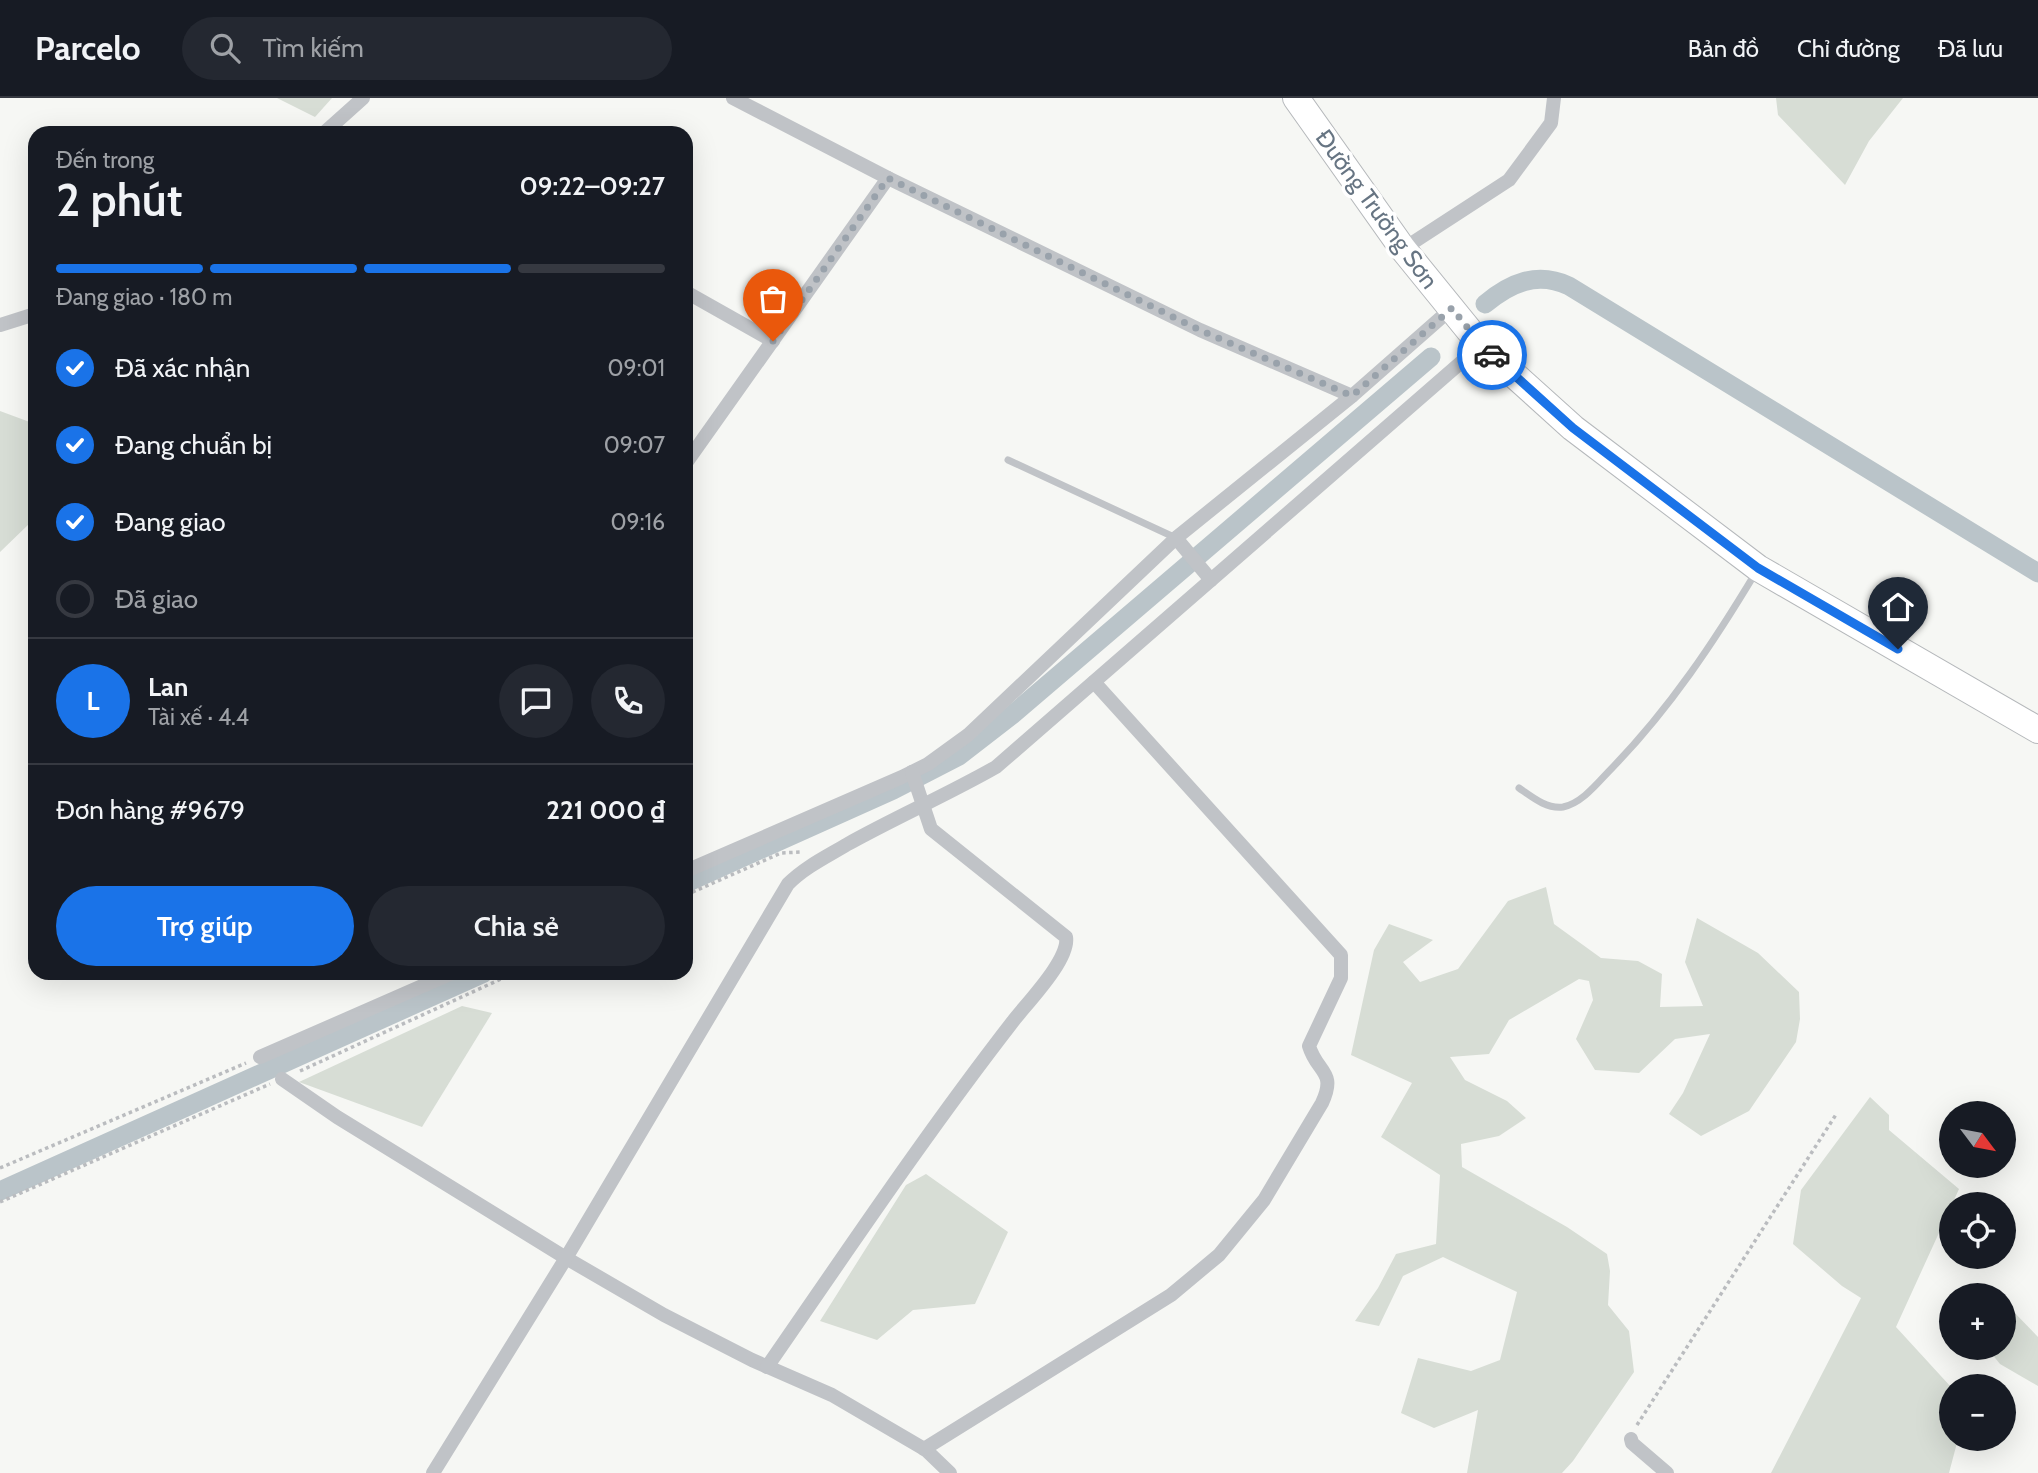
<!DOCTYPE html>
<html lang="vi">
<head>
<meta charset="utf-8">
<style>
  :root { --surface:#171b24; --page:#242831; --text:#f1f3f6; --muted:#9ea1a6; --line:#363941; --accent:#1a73e8 }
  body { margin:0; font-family:Cabin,sans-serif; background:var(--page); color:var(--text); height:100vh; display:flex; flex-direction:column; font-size:26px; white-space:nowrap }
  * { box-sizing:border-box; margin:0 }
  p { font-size:23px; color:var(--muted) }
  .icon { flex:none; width:38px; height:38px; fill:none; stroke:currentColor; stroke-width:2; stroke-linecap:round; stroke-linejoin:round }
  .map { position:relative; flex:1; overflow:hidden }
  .side { position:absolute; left:28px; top:28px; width:665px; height:854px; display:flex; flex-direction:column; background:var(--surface); border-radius:21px; box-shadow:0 7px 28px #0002 }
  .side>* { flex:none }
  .needle { width:46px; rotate:122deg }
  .tools { position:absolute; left:1939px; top:1003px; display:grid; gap:14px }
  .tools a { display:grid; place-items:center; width:77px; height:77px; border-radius:50%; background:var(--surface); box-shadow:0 7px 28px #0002; font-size:35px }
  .pin { position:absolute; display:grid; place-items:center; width:60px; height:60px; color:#fff; margin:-72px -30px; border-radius:50% 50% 50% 0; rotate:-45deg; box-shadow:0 0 7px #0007 }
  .pin .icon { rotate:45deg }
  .courier { position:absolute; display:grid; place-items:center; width:70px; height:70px; margin:-35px; border:5px solid #1a73e8; border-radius:50%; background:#fff; color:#222; box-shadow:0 2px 9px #0007 }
  .head em { font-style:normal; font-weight:600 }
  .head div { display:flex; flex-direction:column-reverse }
  .head { display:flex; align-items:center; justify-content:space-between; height:119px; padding:0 28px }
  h1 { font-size:46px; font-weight:600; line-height:52px }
  .bar { display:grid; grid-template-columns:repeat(4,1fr); gap:10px 7px; align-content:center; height:84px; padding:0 28px }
  .bar i { height:9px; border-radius:5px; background:var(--line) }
  .bar .current { background:var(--accent) }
  .bar p { grid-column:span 4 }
  .line { display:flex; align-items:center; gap:18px; padding:0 28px; border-top:2px solid var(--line) }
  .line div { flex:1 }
  .round { display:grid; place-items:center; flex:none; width:74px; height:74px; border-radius:37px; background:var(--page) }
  ol { padding:0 28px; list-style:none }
  li { display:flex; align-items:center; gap:21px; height:77px }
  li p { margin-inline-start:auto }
  li .icon { padding:7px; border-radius:50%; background:var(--accent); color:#fff; stroke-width:4 }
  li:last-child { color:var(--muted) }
  li i { width:38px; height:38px; border:4px solid var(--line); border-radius:50% }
  .button { display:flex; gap:14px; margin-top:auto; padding:14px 28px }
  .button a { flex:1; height:80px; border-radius:42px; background:var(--accent); color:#fff; font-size:28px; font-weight:600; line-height:80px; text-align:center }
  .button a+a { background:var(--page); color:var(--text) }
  header { display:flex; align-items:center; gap:42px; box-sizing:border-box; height:98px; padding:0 35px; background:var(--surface); border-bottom:2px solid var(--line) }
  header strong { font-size:33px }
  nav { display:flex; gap:38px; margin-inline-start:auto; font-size:24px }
  .search { width:490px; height:63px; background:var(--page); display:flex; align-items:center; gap:18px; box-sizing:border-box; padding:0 24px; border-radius:38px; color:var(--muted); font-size:26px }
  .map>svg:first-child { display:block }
</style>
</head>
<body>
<header>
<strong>Parcelo</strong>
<div class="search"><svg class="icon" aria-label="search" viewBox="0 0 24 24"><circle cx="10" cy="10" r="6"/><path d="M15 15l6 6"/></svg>Tìm kiếm</div>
<nav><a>Bản đồ</a><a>Chỉ đường</a><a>Đã lưu</a></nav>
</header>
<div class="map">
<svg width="2038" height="1375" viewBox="0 0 2038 1375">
  <rect width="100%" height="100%" fill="#f6f7f4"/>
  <g fill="#d7ddd5">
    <polygon points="277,0 332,0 315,19"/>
    <polygon points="1776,0 1903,0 1869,43 1845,87 1778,17"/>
    <polygon points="0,313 35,326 35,439 30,425 0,454"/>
    <polygon points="1546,789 1554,826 1601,860 1638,863 1662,876 1660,909 1703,908 1685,864 1697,820 1758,855 1799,894 1800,921 1796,944 1749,1013 1701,1038 1669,1016 1683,995 1710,936 1675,941 1639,975 1595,972 1576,941 1593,902 1589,883 1579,881 1509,922 1489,956 1450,959 1465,982 1507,1003 1526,1020 1499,1038 1461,1046 1462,1069 1567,1129 1607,1156 1610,1173 1608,1207 1629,1233 1634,1274 1573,1363 1562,1375 1467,1375 1478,1312 1434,1330 1401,1315 1418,1260 1471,1273 1500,1262 1517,1194 1443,1159 1403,1178 1379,1228 1355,1223 1378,1190 1396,1156 1436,1146 1440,1077 1381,1039 1412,985 1351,957 1374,852 1389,826 1433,842 1403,864 1420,884 1458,871 1508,803"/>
    <polygon points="462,908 492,915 422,1029 299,984"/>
    <polygon points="1870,999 1889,1017 1889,1032 1959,1091 1896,1229 1951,1289 1951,1340 1958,1341 1949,1375 1771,1375 1861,1200 1842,1188 1793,1146 1801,1092"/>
    <polygon points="926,1076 1008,1134 975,1206 913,1212 877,1242 820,1223 906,1087"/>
    <polygon points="2008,1208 2038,1239 2038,1288 2000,1266 1987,1250 2004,1250 2004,1211"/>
  </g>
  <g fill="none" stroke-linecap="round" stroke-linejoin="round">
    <g stroke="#bac4c9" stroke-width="19">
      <path d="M1485 206C1510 185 1537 173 1569 188L2038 475"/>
      <polyline points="686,785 893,692 959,658 1012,617 1431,259"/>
      <polyline points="0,1093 484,875"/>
    </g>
    <defs>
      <polyline id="highway" points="1296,0 1403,151 1481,247 1573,330 1758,470 2038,632"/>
    </defs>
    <use href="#highway" stroke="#b5b8bb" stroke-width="28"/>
    <g stroke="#babcbf" stroke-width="3.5" stroke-dasharray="3.5 3.5" stroke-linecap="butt">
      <polyline points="686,797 781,755 801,754"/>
      <polyline points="300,973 514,875"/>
      <polyline points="0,1070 246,965"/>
      <polyline points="0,1104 270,986"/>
      <polyline points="1637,1327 1837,1015"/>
    </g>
    <g stroke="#c0c3c7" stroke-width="7">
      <polyline points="1008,362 1176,440"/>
      <path d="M1519 690C1532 699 1546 711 1563 709 1583 705 1599 683 1613 669 1670 610 1714 544 1756 474"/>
    </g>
    <g stroke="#c0c3c7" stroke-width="14">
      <polyline points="733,0 888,80 1200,232 1352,298"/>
      <polyline points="324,35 363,0"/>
      <polyline points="1403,151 1509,82 1551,25 1554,0"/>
      <polyline points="686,194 773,243"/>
      <polyline points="0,227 35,216"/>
      <polyline points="686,365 888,80"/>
      <polyline points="1176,440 1211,482"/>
      <polyline points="686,773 902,679 928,666 968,637 1176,440 1352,298 1452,210"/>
      <polyline points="260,959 452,875"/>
      <polyline points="282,981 337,1019 566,1160 664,1217 752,1262 832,1297 926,1352 950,1375"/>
      <path d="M767 1269C848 1152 927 1034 1014 922 1028 904 1070 861 1066 839L931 731 912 674"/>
      <polyline points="1631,1341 1632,1345 1667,1375"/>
      <path d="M924 1351 1171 1197 1219 1157 1264 1102 1322 1005C1337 973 1317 975 1309 948L1341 880V857L1094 584"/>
      <path d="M433 1375 566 1160 788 786C805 769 826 759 846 747 896 719 947 697 996 669L1481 247"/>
    </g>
    <use href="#highway" stroke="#fff" stroke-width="26"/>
  </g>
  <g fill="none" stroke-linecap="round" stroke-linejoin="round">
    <polyline stroke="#99a2ab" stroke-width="7" stroke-dasharray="0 12.6" points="773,243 888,80 1200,232 1352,298 1452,210 1481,247 1492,257"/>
    <polyline stroke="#1a73e8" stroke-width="9" points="1492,257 1573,330 1758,470 1898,551"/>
  </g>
  <g text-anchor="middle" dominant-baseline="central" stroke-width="7" stroke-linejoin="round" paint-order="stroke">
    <g font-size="24" fill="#677583" stroke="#fff">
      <text transform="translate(1377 111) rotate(54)">Đường Trường Sơn</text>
    </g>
  </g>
</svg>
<div class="tools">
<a><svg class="needle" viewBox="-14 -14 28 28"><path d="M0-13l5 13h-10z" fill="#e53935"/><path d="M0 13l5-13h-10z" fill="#9ea1a6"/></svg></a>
<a><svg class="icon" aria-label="locate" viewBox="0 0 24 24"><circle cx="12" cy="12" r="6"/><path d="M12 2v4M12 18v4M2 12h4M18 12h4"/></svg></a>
<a>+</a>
<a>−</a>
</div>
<div class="pin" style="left:773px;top:243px;background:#ea580c"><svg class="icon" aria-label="bag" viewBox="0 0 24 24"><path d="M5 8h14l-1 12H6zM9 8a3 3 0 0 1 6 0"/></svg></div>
<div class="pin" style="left:1898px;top:551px;background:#1f2937"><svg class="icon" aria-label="home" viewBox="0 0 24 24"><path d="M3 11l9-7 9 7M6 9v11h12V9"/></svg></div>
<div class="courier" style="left:1492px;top:257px"><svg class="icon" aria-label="car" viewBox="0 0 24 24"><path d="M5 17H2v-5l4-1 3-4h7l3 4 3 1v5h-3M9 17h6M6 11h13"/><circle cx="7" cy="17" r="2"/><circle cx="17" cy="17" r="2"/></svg></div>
<section class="side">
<div class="head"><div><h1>2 phút</h1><p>Đến trong</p></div><em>09:22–09:27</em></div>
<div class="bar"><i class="current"></i><i class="current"></i><i class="current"></i><i></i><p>Đang giao · 180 m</p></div>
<ol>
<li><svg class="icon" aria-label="check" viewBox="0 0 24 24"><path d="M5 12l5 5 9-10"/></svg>Đã xác nhận<p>09:01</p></li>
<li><svg class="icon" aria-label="check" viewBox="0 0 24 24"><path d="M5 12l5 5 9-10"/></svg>Đang chuẩn bị<p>09:07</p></li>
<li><svg class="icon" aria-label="check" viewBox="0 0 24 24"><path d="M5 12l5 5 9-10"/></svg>Đang giao<p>09:16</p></li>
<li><i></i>Đã giao</li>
</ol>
<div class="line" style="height:126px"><b class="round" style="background:var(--accent);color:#fff">L</b><div><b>Lan</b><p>Tài xế · 4.4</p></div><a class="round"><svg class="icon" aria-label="chat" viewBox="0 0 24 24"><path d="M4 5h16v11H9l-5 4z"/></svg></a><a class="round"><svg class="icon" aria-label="phone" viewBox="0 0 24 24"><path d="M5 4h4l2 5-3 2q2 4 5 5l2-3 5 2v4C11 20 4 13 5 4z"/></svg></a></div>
<div class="line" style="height:91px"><div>Đơn hàng #9679</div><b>221 000 ₫</b></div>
<div class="button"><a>Trợ giúp</a><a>Chia sẻ</a></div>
</section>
</div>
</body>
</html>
